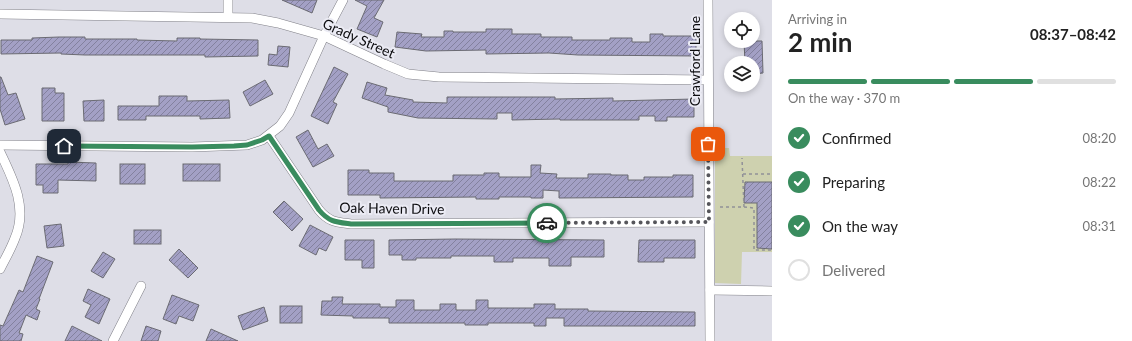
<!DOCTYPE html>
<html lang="en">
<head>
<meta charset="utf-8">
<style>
  :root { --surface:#fff; --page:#f2f2f2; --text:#222; --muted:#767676; --line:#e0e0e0; --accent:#398c5e }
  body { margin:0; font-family:Lato,sans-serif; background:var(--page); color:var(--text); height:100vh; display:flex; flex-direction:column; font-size:15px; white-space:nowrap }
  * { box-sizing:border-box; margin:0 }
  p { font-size:13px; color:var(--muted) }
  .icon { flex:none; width:22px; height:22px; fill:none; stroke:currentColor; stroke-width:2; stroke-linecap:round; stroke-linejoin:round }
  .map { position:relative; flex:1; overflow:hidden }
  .side { display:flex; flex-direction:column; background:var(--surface); width:360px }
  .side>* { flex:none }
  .fabs { position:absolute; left:724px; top:12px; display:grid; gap:8px }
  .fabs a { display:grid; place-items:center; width:36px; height:36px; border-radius:50%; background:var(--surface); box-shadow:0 2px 6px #0003; font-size:20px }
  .pin { position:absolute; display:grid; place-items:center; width:34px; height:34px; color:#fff; margin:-17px; border-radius:8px; box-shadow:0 2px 6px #0006 }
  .courier { position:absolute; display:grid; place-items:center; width:40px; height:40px; margin:-20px; border:3px solid #398c5e; border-radius:50%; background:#fff; color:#222; box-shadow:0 1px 5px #0007 }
  .summary em { font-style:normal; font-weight:700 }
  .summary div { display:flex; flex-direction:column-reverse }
  .summary { display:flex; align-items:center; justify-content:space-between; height:68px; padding:0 16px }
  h1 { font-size:26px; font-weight:700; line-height:30px }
  .bar { display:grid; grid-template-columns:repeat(4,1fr); gap:6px 4px; align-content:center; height:48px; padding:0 16px }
  .bar i { height:5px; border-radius:3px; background:var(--line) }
  .bar .current { background:var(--accent) }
  .bar p { grid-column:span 4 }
  ol { padding:0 16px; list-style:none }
  li { display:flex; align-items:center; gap:12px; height:44px }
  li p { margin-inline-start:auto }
  li .icon { padding:4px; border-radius:50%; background:var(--accent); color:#fff; stroke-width:4 }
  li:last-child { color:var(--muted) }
  li i { width:22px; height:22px; border:2px solid var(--line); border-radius:50% }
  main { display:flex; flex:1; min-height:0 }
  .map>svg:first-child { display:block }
</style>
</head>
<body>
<main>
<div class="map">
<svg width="772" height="341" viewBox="0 0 772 341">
  <defs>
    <pattern id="building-hatch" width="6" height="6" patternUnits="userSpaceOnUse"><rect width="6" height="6" fill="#a3a0c5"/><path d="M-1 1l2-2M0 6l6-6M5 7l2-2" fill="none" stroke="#83819e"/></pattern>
  </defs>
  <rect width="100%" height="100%" fill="#dedee7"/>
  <polygon fill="#ced1af" points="715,148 729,148 730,156 772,156 772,182 745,182 744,202 757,203 757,248 772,249 772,252 742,252 741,284 715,283"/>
  <g fill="url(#building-hatch)" stroke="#6b6b73">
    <polygon points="282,0 317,0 312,13"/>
    <polygon points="355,0 384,0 374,18 383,22 377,37 357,29 367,6"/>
    <polygon points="486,29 512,29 512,34 541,34 541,37 572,37 572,40 610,40 610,38 632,38 632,42 650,42 650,34 663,34 663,36 696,36 696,56 578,55 549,53 486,54 486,50 426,51 395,47 397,32 422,34 421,37 444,37 444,31 453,31 453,32 486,32"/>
    <polygon points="59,37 85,37 85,39 137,39 137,40 177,41 177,38 200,38 200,39 258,40 258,56 205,57 205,55 85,55 61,54 61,53 1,54 1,40 32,40 32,38"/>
    <polygon points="744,41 762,41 763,73 753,74 753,63 745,63"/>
    <polygon points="278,46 290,47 288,67 268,65 269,54 277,55"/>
    <polygon points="334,67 348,74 333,102 337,104 328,124 311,116"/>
    <polygon points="0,77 1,77 8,95 16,93 25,119 5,125 0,109"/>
    <polygon points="265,80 273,94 250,106 243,92"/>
    <polygon points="367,82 387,88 385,95 413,100 413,102 447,103 447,97 555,97 555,99 613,98 613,101 694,99 694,117 667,117 667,121 655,121 655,116 639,116 639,120 560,120 560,119 512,120 512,113 497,113 497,119 418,118 388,112 388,107 362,98"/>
    <polygon points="42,88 55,88 55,93 64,93 64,121 42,121"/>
    <polygon points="159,96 187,96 187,101 229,100 230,118 200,119 200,116 146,116 146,120 118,120 118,106 159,106"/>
    <polygon points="104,100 104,121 84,121 83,101"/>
    <polygon points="308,130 318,149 327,144 334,156 313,167 296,137"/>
    <polygon points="68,162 96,163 96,181 58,180 58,193 43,193 43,185 36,185 36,164 68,164"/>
    <rect x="120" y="164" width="25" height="20"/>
    <rect x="183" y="164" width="37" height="17"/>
    <polygon points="531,165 541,165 540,173 557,174 556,178 588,178 588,174 611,174 611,175 628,175 628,180 644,180 644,177 673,177 673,175 693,175 693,197 559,198 559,191 543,190 543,198 531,198 531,197 499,197 499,199 476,199 476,197 380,198 380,195 348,195 348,170 369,170 369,173 394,173 394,181 453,181 453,175 484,175 484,173 499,173 499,177 531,177"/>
    <polygon points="745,182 772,182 772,249 757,248 757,203 744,203"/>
    <polygon points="284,201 303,219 292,231 273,212"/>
    <polygon points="61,224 64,246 47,248 44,226"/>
    <polygon points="310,225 333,237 326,251 319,248 316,255 299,246"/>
    <rect x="134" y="230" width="27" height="14"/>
    <polygon points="455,239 604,240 604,257 571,257 571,266 549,266 549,258 513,258 513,262 494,262 494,256 451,256 451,258 416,258 416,260 402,260 402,255 389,255 389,240"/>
    <polygon points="345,240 374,240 374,268 362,268 362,260 345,260"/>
    <polygon points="639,240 695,240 695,258 664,258 664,262 638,262"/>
    <polygon points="179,249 198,268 188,278 169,260"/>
    <polygon points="103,252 115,259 103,278 91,271"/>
    <polygon points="37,256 53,262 39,299 40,299 36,309 40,311 37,320 26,315 19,333 23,334 21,341 0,341 0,325 3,326 19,290 23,292"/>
    <polygon points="88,289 110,299 99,324 85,317 91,305 83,301"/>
    <polygon points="172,295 199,305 193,321 179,316 176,324 163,319"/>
    <polygon points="332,297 343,297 342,304 380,304 380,307 396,307 396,300 414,300 414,310 440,310 440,304 456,304 456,310 476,310 476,300 488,300 488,308 534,308 534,304 555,304 555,309 588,309 588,311 695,312 695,326 564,326 564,318 546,318 546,326 534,326 534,323 488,323 488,325 465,325 465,323 389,323 389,318 353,318 353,316 321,315 322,301 332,301"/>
    <rect x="280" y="306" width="22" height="17"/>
    <polygon points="264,307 268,321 243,330 238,316"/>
    <polygon points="72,326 102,341 65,341"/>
    <polygon points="146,326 161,331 158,341 141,341"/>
    <polygon points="211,329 238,341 206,341"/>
  </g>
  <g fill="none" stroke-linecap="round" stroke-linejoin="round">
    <defs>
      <g id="minor">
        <polyline points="708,0 710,341"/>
        <polyline points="0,14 252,18 278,23 324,36 384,64 408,74 439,77 708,80"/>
        <polyline points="228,17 228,0"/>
        <path d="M269 136 319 210C329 222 336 222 351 224L709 222"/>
        <polyline points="0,145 192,147 247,145 262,140 280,126 289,113 324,36 343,0"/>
        <path d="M0 152C13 179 28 208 15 238 11 249 5 259 0 269"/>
        <polyline points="710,290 772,291"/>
        <polyline points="113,341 141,286"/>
      </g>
    </defs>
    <use href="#minor" stroke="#808088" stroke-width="10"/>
    <g stroke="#919198" stroke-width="1.5" stroke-dasharray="3 3" stroke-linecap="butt">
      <polyline points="743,174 772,174"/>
      <polyline points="720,207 744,207 742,158"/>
      <polyline points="744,207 754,208 754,250 772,250"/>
    </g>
    <use href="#minor" stroke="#fff" stroke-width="9"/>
  </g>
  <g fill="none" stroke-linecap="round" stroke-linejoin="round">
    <polyline stroke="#56565b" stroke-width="4" stroke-dasharray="0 7.2" points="547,223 709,222 708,144"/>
    <path stroke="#398c5e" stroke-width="5" d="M64 146 192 147 234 146 247 145 262 140 269 136 319 210C329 222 336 222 351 224L547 223"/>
  </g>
  <g text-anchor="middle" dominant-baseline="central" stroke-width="4" stroke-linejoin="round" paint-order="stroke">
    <g font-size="14" fill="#0c0c0f" stroke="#ebebf4">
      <text transform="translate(359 38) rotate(24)">Grady Street</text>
      <text transform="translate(694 61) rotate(-90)">Crawford Lane</text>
      <text transform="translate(392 208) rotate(1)">Oak Haven Drive</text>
    </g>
  </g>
</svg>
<div class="fabs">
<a><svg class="icon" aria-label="locate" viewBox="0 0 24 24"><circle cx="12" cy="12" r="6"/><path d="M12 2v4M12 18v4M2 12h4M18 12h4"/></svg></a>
<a><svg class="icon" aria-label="layers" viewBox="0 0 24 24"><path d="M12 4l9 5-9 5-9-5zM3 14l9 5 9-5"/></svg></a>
</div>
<div class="pin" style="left:708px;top:144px;background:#ea580c"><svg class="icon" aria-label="bag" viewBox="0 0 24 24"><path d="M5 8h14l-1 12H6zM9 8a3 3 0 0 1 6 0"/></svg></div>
<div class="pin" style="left:64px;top:146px;background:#1f2937"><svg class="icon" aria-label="home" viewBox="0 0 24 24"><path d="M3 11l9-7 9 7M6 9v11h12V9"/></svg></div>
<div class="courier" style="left:547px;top:223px"><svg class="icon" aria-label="car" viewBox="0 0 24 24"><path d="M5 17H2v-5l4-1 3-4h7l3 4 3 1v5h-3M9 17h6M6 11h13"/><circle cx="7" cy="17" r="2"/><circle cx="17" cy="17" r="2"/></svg></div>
</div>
<section class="side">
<div class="summary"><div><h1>2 min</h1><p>Arriving in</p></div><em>08:37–08:42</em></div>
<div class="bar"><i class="current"></i><i class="current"></i><i class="current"></i><i></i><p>On the way · 370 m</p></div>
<ol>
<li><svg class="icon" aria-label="check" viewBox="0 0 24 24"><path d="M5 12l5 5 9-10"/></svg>Confirmed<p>08:20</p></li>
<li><svg class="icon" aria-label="check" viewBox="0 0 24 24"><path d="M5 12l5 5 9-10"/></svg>Preparing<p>08:22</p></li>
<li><svg class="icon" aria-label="check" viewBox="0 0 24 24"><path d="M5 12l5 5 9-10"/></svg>On the way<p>08:31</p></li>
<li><i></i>Delivered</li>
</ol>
</section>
</main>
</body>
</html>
